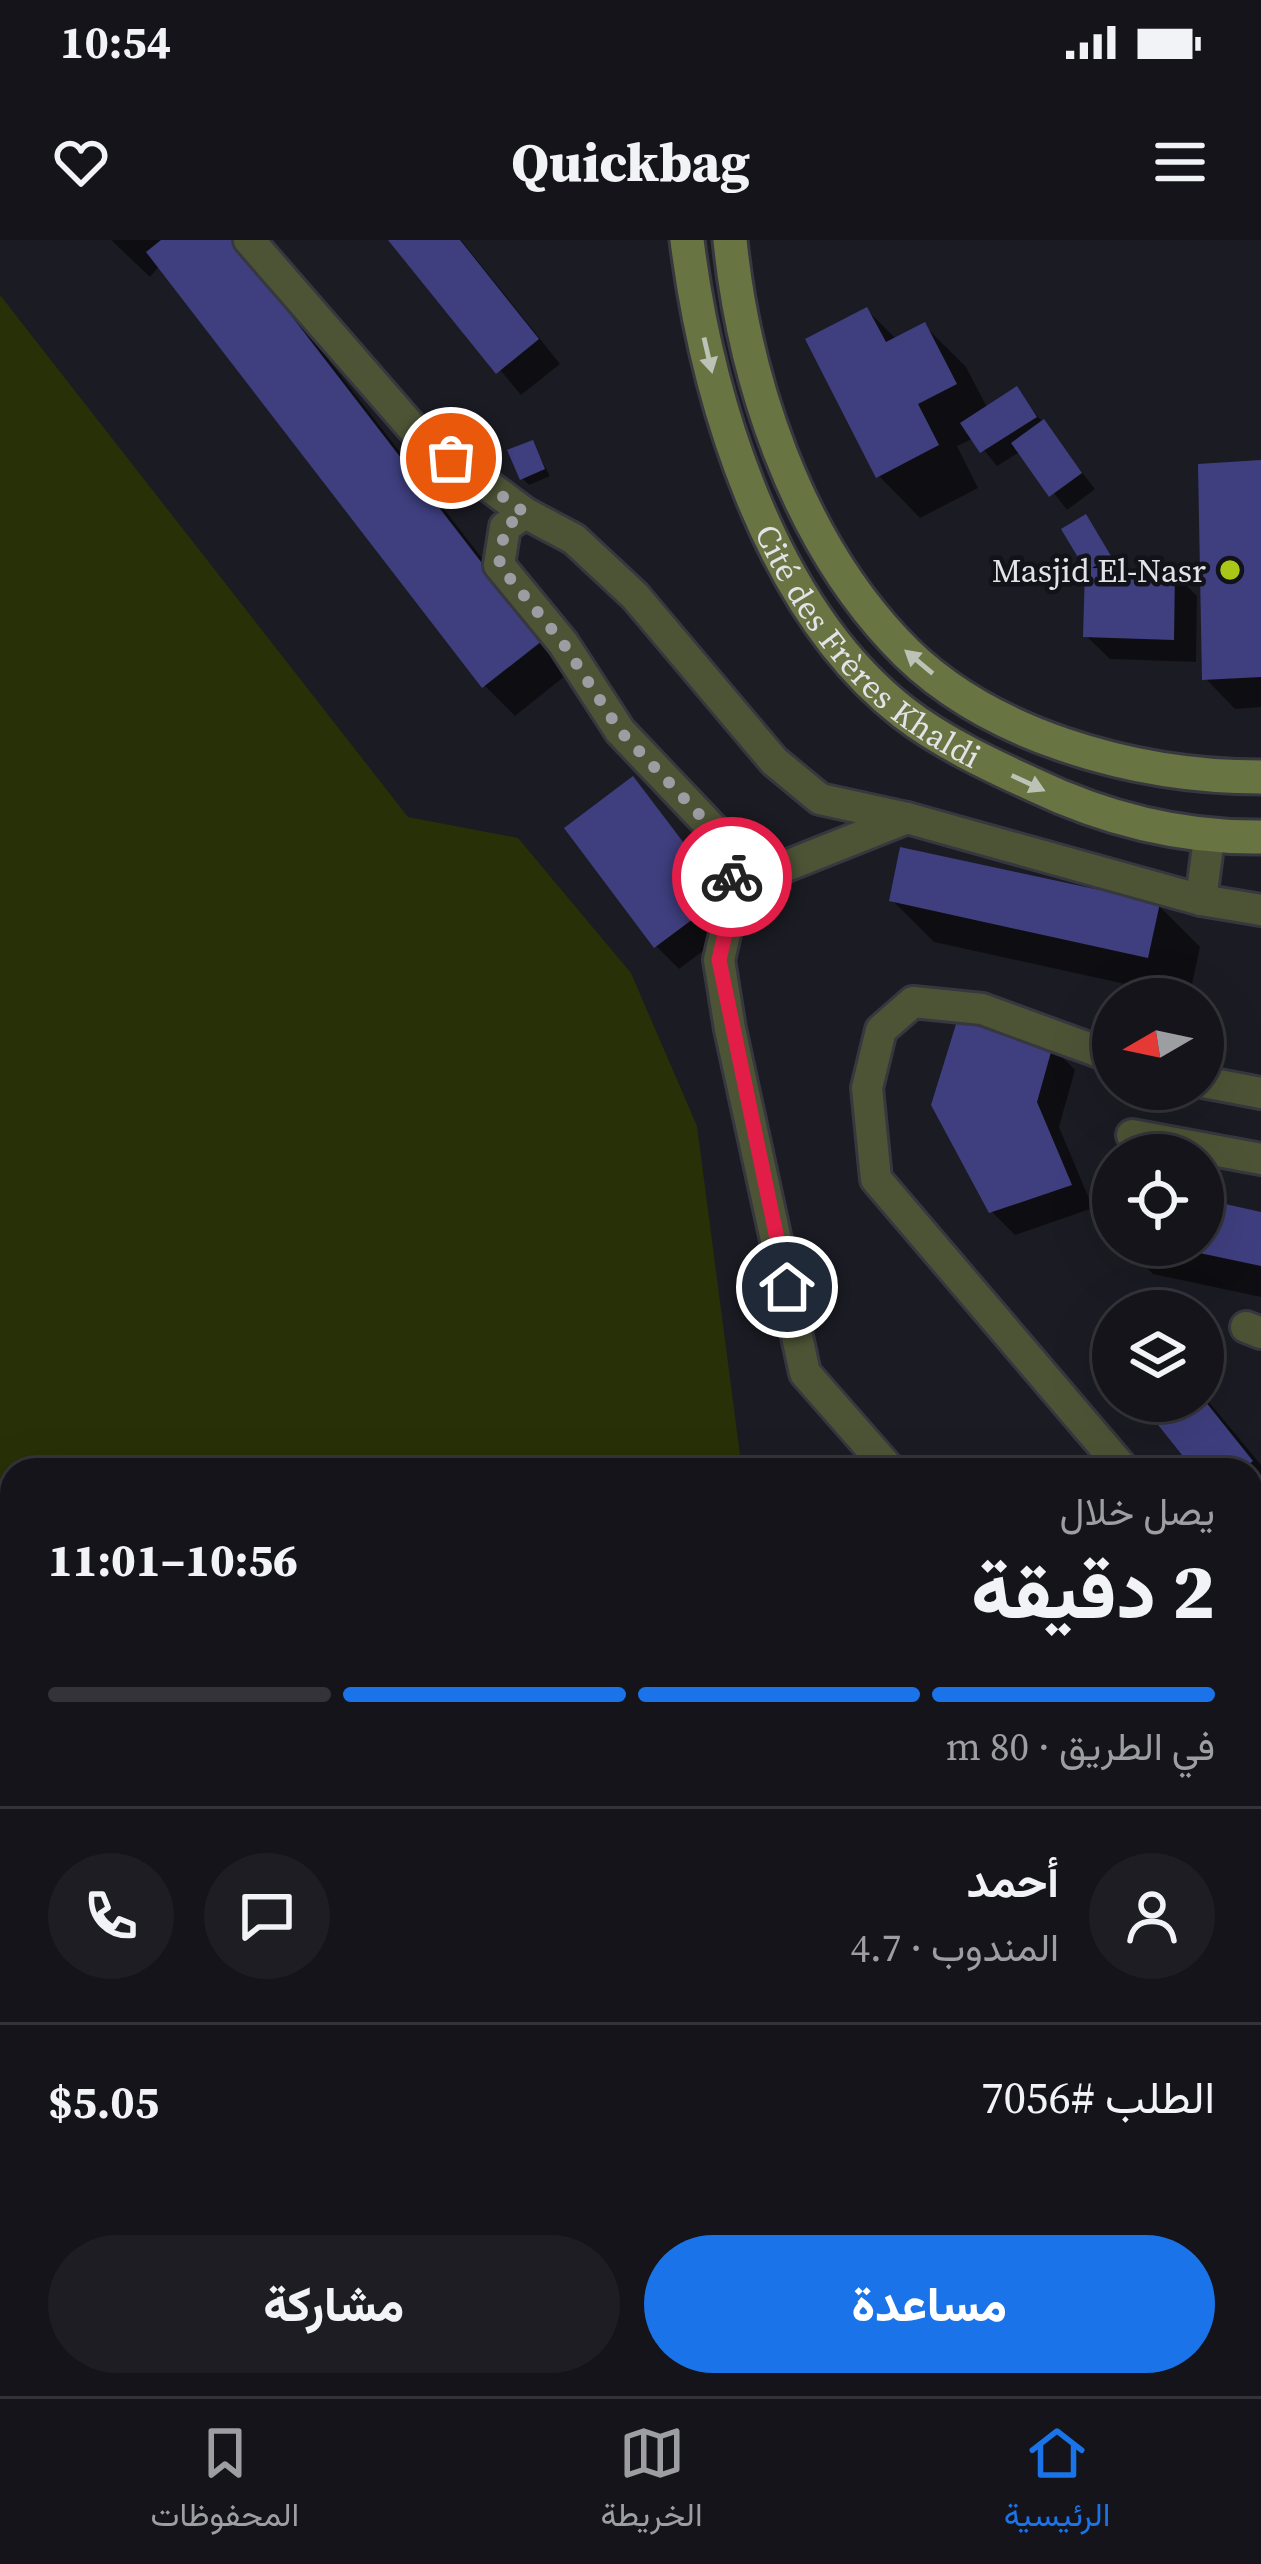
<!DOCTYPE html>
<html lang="ar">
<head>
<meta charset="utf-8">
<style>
  :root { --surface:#14141a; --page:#1d1d23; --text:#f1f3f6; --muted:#9d9ea2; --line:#333339; --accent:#1a73e8 }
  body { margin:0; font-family:"Source Serif 4",Vazirmatn,serif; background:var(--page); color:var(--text); direction:rtl; height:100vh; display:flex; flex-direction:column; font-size:45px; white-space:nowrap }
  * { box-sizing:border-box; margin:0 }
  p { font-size:39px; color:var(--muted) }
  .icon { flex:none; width:66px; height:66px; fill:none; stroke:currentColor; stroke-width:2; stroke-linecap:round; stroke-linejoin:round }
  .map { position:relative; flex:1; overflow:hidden; direction:ltr }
  .details { position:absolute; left:0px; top:1218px; width:1263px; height:939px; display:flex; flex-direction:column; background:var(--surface); border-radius:36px 36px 0 0; box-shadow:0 12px 48px #0002,0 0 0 3px var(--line); direction:rtl }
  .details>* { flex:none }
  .needle { width:78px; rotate:261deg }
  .buttons { position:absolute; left:1092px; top:738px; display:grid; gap:24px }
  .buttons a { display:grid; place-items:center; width:132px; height:132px; border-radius:50%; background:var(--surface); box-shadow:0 12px 48px #0002,0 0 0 3px var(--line); font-size:60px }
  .pin { position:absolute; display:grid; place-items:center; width:102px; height:102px; color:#fff; margin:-51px; border:6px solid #fff; border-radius:50%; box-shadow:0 3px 12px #0007 }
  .courier { position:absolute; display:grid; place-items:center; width:120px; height:120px; margin:-60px; border:9px solid #e11d48; border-radius:50%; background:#fff; color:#222; box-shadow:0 3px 15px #0007 }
  .headline em { font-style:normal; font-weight:800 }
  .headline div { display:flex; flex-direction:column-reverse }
  .headline { display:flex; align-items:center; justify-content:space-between; height:204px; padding:0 48px }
  h1 { font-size:78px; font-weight:800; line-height:90px }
  .bar { display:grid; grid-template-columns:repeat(4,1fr); gap:18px 12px; align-content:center; height:144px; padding:0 48px }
  .bar i { height:15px; border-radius:9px; background:var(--line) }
  .bar .on { background:var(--accent) }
  .bar p { grid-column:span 4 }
  .line { display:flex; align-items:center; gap:30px; padding:0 48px; border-top:3px solid var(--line) }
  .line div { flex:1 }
  .round { display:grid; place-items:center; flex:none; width:126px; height:126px; border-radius:63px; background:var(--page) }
  .button { display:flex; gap:24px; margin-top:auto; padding:24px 48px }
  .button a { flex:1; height:138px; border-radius:72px; background:var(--accent); color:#fff; font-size:48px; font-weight:800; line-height:138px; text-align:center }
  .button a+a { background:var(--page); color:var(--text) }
  .status { display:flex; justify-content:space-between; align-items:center; height:84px; padding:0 60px; background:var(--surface); direction:ltr }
  .status svg { height:33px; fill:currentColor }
  header { display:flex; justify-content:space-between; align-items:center; height:156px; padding:0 48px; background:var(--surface); font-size:54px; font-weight:800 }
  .tabs { display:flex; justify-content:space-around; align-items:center; height:168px; border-top:3px solid var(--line); background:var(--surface); font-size:33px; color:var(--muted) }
  .tabs a { display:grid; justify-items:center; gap:6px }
  .tabs .on { color:var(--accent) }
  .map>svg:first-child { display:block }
</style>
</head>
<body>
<div class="status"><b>10:54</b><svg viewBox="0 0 49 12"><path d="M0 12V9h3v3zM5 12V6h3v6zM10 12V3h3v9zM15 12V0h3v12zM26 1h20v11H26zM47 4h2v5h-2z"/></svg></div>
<header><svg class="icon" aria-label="menu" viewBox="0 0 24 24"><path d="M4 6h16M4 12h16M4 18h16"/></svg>Quickbag<svg class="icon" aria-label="heart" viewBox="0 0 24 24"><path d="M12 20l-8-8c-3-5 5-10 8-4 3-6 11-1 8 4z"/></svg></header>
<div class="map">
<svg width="1261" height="2156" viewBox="0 0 1261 2156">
  <rect width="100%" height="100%" fill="#1b1b23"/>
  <g fill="#283007">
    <polygon points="0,55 408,577 518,598 631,733 697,886 742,1230 12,1230 12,1405 0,1384"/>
    <polygon points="390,2145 837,2145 855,2156 391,2156"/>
  </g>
  <g fill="#0007">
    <polygon points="111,0 236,0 570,432 515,476 485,446 160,25 150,37"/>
    <polygon points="392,0 461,0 560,124 521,155"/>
    <polygon points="867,70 897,100 925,86 966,127 988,169 1017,150 1095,249 1067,270 1021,211 997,226 974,198 957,206 978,248 920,278 879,236"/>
    <polygon points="532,203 550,236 529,245 522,238"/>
    <polygon points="1261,223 1261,467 1235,469 1205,438"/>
    <polygon points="1092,285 1115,324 1104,331 1174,333 1197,356 1196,422 1110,419 1086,396"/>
    <polygon points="633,540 744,680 679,729 656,706"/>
    <polygon points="892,660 1158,665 1200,707 1189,758 934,702"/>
    <polygon points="1052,807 1075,830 1059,887 1093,968 1015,995 991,971"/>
    <polygon points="1203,963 1261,975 1261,1057 1153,1034 1124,1005 1203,1005"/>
    <polygon points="1203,1155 1261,1225 1261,1289 1256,1293 1251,1288 1251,1230 1198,1230 1143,1161 1203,1161"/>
    <polygon points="0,1821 12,1843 12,1977 0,1955"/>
    <polygon points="106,2145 182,2145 188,2156 113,2156"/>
  </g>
  <g fill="#3f3f80">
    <polygon points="161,0 233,0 542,401 482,448 146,12"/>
    <polygon points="388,0 460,0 539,99 496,134"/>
    <polygon points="867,67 886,102 925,82 957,144 918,164 939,205 876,238 805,99"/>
    <polygon points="1017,146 1037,177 980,213 960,183"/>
    <polygon points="1044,179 1082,233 1049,257 1011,203"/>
    <polygon points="533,200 545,229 520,240 507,210"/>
    <polygon points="1261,220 1261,437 1202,440 1198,224"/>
    <polygon points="1086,274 1111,316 1092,328 1175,330 1174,400 1083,397 1085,329 1061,289"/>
    <polygon points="633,536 724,656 654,708 564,588"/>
    <polygon points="900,607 1160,663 1148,718 889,661"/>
    <polygon points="957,781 1053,805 1037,862 1072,945 989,973 931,865"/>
    <polygon points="1203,959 1261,972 1261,1026 1171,1007 1203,1005"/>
    <polygon points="1139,1161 1205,1161 1253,1221 1241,1230 1194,1230"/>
    <polygon points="0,1857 12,1879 12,1983 0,1961"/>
    <polygon points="103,2145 162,2145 168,2156 109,2156"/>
  </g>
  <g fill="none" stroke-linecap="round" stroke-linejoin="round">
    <defs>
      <g id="minor">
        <polyline points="249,0 414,190 525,273"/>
        <polyline points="736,646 907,578"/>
        <polyline points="1201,660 1261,670"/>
        <polyline points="1113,817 982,769 913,762 881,790 867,848 876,939 1124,1230"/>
        <polyline points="1203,842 1261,853"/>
        <polyline points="1132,895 1261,919"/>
        <polyline points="1246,1087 1261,1093"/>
        <polyline points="890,1230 805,1133 730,789 719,720 736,646 715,591 620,491 563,403 499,325 505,287 525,273 574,299 635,356 774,521 820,559 907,578 1201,660 1209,598"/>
        <polyline points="1251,1376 1261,1388"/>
        <polyline points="1251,1895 1261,1931"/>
        <polyline points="1258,2156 1261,2147"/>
      </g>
      <g id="secondary">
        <path id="s1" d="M687 0C707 161 770 369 904 473 942 502 988 524 1032 544 1105 579 1179 598 1261 597"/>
        <path d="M730 0C744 140 796 295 894 400 982 496 1135 537 1261 537"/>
      </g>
    </defs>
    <use href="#minor" stroke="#37373f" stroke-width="36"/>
    <use href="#secondary" stroke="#37373f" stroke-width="39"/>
    <use href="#minor" stroke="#4d5436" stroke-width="30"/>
    <use href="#secondary" stroke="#687442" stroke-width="33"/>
  </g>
  <defs><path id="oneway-solid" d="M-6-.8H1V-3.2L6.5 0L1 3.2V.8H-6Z" transform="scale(3)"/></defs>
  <g fill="#bdc2b6">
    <use href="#oneway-solid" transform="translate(708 115) rotate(77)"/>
    <use href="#oneway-solid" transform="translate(919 422) rotate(-140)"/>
    <use href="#oneway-solid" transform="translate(1028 543) rotate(25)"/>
  </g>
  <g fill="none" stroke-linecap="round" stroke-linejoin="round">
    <polyline stroke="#9c9da3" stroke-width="12" stroke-dasharray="0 21.6" points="451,218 525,273 505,287 499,325 563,403 620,491 715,591 732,637"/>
    <polyline stroke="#e11d48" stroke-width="15" points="732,637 736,646 719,720 787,1047"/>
  </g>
  <circle fill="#aac717" stroke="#121219" stroke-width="4.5" cx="1230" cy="330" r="12"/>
  <g text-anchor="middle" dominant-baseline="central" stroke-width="9" stroke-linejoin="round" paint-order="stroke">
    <g font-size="33" fill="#e2e3e8" stroke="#121219" text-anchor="end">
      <text x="1206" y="330">Masjid El-Nasr</text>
    </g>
    <g font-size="33" fill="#e2e3e8" stroke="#121219">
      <text stroke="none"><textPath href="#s1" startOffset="459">Cité des Frères Khaldi</textPath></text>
    </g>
  </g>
</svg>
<div class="buttons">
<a><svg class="needle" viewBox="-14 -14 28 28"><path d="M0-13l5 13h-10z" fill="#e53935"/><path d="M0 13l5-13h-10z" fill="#9d9ea2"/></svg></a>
<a><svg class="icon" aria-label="locate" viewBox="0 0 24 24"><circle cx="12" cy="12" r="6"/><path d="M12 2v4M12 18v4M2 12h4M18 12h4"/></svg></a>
<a><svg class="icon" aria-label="layers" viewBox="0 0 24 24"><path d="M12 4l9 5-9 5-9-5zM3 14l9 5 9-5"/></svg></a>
</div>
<div class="pin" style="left:451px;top:218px;background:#ea580c"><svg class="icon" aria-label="bag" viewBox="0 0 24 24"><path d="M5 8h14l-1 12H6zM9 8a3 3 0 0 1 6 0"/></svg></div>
<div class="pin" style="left:787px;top:1047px;background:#1f2937"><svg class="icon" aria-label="home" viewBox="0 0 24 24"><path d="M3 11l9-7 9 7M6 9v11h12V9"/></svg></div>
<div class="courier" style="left:732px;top:637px"><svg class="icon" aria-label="bike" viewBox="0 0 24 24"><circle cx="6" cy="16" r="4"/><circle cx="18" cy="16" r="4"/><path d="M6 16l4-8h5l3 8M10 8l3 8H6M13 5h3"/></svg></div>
<section class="details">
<div class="headline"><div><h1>2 دقيقة</h1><p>يصل خلال</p></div><em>10:56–11:01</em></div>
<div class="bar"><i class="on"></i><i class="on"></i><i class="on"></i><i></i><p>في الطريق · 80 m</p></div>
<div class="line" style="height:216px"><a class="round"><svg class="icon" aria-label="person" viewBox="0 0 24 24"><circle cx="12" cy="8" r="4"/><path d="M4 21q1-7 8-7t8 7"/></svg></a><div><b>أحمد</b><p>المندوب · 4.7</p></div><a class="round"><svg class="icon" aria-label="chat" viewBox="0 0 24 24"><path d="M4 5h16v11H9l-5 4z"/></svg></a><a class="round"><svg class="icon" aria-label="phone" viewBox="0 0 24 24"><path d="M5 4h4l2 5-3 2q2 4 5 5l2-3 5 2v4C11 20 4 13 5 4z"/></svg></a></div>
<div class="line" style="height:156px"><div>الطلب #7056</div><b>$5.05</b></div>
<div class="button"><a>مساعدة</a><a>مشاركة</a></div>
</section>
</div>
<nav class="tabs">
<a class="on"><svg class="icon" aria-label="home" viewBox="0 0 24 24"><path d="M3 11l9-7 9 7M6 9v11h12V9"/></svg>الرئيسية</a>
<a><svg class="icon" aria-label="map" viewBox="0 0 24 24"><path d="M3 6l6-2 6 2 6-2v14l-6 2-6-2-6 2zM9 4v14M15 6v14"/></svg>الخريطة</a>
<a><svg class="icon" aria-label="saved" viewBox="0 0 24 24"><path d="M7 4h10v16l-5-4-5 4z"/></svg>المحفوظات</a>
</nav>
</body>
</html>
